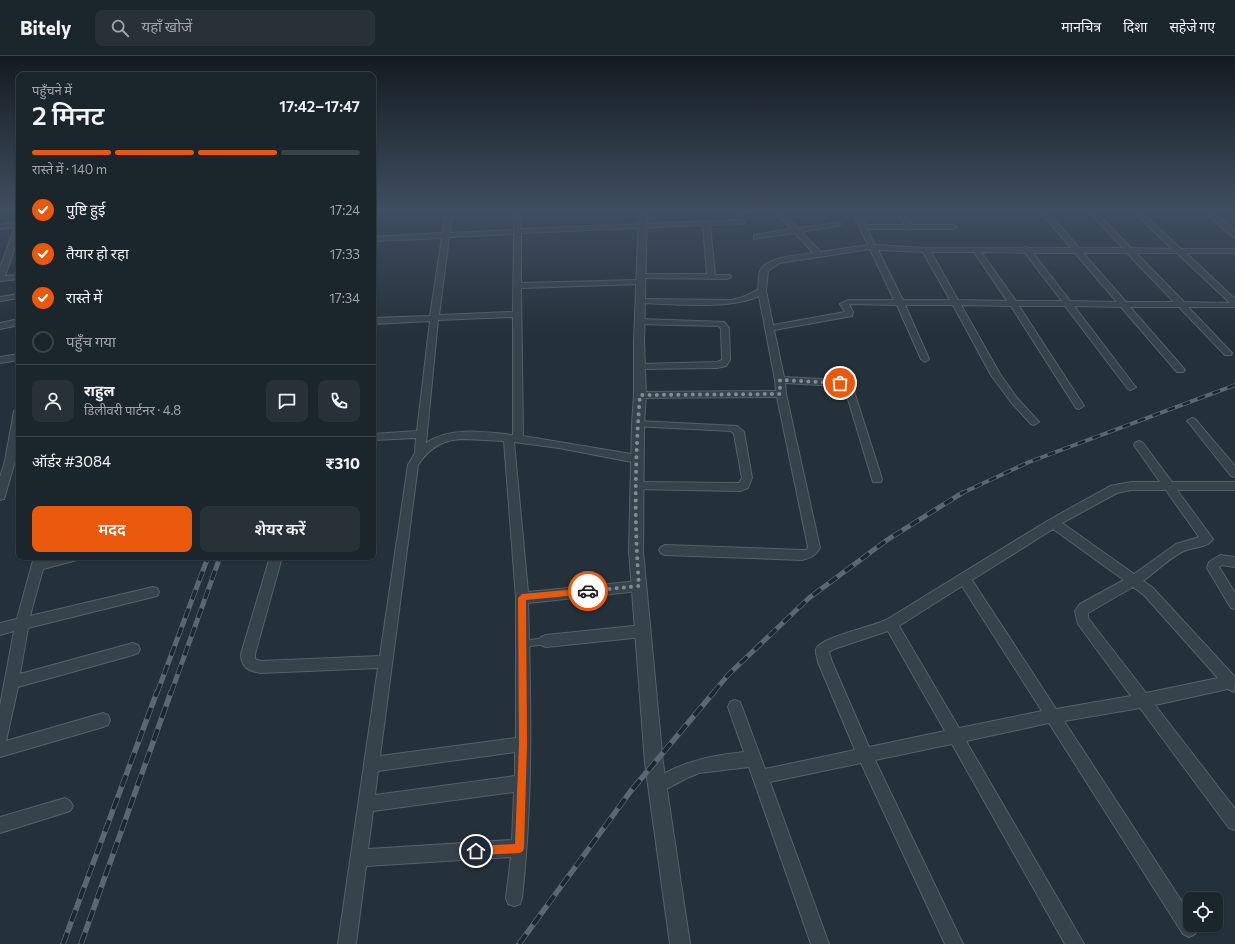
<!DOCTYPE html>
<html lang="hi">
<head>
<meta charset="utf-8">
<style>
  :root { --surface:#1b252c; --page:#283138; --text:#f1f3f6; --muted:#a0a5a9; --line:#394248; --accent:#ea580c }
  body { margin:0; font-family:Commissioner,"Noto Sans Devanagari",sans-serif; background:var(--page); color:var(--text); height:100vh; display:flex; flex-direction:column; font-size:15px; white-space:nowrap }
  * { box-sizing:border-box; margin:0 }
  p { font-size:13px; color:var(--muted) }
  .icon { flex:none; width:22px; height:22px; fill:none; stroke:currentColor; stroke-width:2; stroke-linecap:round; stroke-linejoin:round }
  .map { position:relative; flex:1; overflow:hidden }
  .panel { position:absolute; left:16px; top:16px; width:360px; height:488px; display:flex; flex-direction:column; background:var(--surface); border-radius:8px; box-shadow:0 1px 3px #0004,0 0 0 1px var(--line) }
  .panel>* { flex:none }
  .controls { position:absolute; left:1183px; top:836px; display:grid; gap:8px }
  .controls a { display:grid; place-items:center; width:40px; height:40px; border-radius:8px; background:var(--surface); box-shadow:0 1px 3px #0004,0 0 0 1px var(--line); font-size:20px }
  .pin { position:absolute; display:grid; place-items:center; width:34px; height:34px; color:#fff; margin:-17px; border:2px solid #fff; border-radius:50%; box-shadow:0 1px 4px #0007 }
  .courier { position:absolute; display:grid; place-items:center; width:40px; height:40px; margin:-20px; border:3px solid #ea580c; border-radius:50%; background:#fff; color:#222; box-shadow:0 1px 5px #0007 }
  .overview em { font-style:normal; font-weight:600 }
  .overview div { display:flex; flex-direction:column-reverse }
  .overview { display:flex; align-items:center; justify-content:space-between; height:68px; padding:0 16px }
  h1 { font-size:26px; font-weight:600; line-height:30px }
  .bar { display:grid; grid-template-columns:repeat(4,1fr); gap:6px 4px; align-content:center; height:48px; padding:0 16px }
  .bar i { height:5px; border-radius:3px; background:var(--line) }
  .bar .selected { background:var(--accent) }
  .bar p { grid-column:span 4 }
  .line { display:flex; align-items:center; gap:10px; padding:0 16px; border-top:1px solid var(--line) }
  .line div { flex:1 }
  .round { display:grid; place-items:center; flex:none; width:42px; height:42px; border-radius:8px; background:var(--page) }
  ol { padding:0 16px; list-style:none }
  li { display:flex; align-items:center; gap:12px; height:44px }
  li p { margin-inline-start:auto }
  li .icon { padding:4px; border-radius:50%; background:var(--accent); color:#fff; stroke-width:4 }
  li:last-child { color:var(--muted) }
  li i { width:22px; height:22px; border:2px solid var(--line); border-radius:50% }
  .action { display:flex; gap:8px; margin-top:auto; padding:8px 16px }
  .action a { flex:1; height:46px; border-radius:8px; background:var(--accent); color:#fff; font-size:16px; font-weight:600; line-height:46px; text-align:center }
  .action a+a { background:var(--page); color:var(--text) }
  header { display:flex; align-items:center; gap:24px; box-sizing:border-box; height:56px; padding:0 20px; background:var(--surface); border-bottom:1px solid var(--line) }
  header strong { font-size:19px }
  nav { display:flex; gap:22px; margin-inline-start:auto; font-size:14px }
  .search { width:280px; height:36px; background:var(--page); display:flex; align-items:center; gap:10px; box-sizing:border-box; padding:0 14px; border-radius:8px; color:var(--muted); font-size:15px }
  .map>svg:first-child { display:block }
</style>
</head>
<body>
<header>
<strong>Bitely</strong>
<div class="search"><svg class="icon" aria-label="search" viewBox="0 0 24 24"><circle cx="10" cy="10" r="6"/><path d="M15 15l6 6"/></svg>यहाँ खोजें</div>
<nav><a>मानचित्र</a><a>दिशा</a><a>सहेजे गए</a></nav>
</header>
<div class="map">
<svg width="1235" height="888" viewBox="0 0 1235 888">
  <rect width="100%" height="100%" fill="#24313b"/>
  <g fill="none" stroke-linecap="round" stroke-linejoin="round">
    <defs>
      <polyline id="service" points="523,588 546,585"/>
      <g id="minor">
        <polygon points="373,155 379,155 376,165 373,167"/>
        <path d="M446 155H452L450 177 514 174V155H520L521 173 741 164 745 166 741 168 710 169 715 219H730L731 221 727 223 641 222 637 220 641 218H707L703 169 521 177V227L640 224 644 226 640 228 521 232 523 380 637 399 641 400 642 403 641 406 637 407 559 392 514 386 528 536 639 525 643 526 645 530 643 534 639 535 528 547C531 645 533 744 522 842L520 848 514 850 508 848 506 842 511 801 366 810 356 888H338L378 612 261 617C248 615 241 611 241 598L270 501H282L255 598V603L261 605 380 600 408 409 415 397 416 382 373 384V378L417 375 430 265 373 268V262L430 260 442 182 373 185V181L442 177ZM514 178 513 256 439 259 449 181ZM513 261V379C485 376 450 370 426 387L438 264ZM464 383 504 385 516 542V682L380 700 418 409C429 392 443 383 464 383ZM515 696V720L375 739 378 715ZM514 736 512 784 368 793 373 755Z"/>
        <polygon points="737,155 750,155 739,159 736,157"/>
        <path d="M775 155H782L798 172 839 167 841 168 837 170 801 176 821 196 868 189 852 155H859L865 169H905L897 155H904L912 169H953L957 171 953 173H867L875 189 926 192H1023L1026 191 1029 192H1071L1040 155H1047L1079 192H1123L1088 155H1095L1131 192 1172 193 1133 155H1140L1181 193H1235V197H1186L1235 243V251H1188L1232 297 1231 299H1225L1179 251H1130L1185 314 1183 316H1177L1121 251 1074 250 1134 329 1136 331 1131 334 1128 333 1065 250H1019L1084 350 1079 353 1076 352 1011 250 961 249 1000 318 1017 342 1039 366 1034 369 1031 368 1011 346 991 319 953 249H905L929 303 925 306 921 303 897 249 849 248 853 256 852 260 774 274 784 321 840 324 852 329 882 423 881 426H873L872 423 845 333 838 330 785 327 786 338 820 492C815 500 811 502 802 504L665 499 661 497 659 494 661 491 665 489 802 494H806L808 491 777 341 640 342 635 339 640 336 776 335 775 324 759 240C729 254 674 248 640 247L636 245 640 243 732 244 743 241 758 234C759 228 758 220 760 215 765 201 801 199 813 197L795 177 754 183V179L791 173ZM870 193 894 244H848L840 248 845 256 773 269 766 235 768 215 780 207ZM878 194 923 196 950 244H903ZM931 196H974L1007 245 958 244ZM981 196 1025 197 1062 245H1016ZM1033 197H1075L1117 246 1070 245ZM1083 197H1127L1174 246H1126ZM1136 197H1177L1230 247 1184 246Z"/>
        <polygon points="19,166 19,179 5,220 19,219 19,223 0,225 0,212 15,171 0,173 0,169"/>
        <polygon points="19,238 19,242 0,245 0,241"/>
        <polygon points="19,263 19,269 0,273 0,267"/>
        <polygon points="640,263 724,266 729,272 730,304 726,310 717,312 637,313 635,311 640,308 717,306 722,304 721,273 719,270 637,268 636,266 637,264"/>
        <polygon points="19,298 19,304 0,307 0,301"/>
        <polygon points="19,352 19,383 15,405 5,440 4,443 0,444 0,421 5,405 14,355"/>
        <polygon points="1192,362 1195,363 1235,410 1235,421 1231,420 1189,367 1187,365"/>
        <polygon points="638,365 737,370 744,376 752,422 748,432 740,435 633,433 632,430 633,427 637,426 739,427 742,422 734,378 731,375 634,370 633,368 634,366"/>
        <path d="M1139 385 1143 387 1172 426H1235V434H1177L1213 483C1208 492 1193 491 1184 495 1172 500 1154 517 1143 525L1152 531 1235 621 1234 636 1228 633 1155 649 1235 753V774L1229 772 1140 652 1064 665 1190 858V869H1196L1198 872 1195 878 1189 881 1183 878 1049 667 966 685 1084 888H1065L952 688 875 704 963 888H945L861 707 770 726 829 888H811L749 711 699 717 687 722 657 738 652 735 649 730C652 723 657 722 663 718 689 704 715 699 744 696L728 651 730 646 735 644 740 646 742 651 765 713 855 694 818 606C818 603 815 597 816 594 817 582 875 570 886 564L1049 464 1110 430 1131 426H1160L1134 389 1135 387ZM1131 434H1166L1199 481 1176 488 1134 518 1062 467 1117 437ZM1053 473 1124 524 1080 548 1075 555 1078 568 1131 640 1056 653 972 524ZM962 530 1042 655 959 672 899 570ZM1133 531 1144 539 1218 622 1146 637 1088 562V557ZM888 575 945 675 869 691 832 606 829 596 834 593Z"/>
        <polygon points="1220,499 1235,501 1235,511 1222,509 1219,511 1235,537 1235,553 1231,552 1207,512 1209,506"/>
        <polygon points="34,501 46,501 45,503 54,501 79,501 77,504 43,513 30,560 153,531 157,532 159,536 157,540 153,541 28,572 20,618 133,587 138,589 140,593 138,597 133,599 18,631 6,685 103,657 108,659 110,664 108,669 103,671 0,701 0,650 14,575 0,579 0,567 17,563"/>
        <polygon points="643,569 648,571 649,575 648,579 643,581 546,591 541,589 539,585 541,581 546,579"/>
        <polygon points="65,742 70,745 73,750 70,755 0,777 0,761"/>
      </g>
      <g id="tertiary">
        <polygon points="639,155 647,155 644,286 646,339 644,368 643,495 663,707 690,888 670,888 645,707 629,495 632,368 634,339 634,286"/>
        <polygon points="1203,155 1212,155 1235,174 1235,181 1232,180"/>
      </g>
    </defs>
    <use href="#service" stroke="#556169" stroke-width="8"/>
    <use href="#minor" stroke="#556169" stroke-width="2"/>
    <use href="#tertiary" stroke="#556169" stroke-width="2"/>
    <use href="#service" stroke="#37434b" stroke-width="6"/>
    <use href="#minor" fill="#37434b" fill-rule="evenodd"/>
    <use href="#tertiary" fill="#37434b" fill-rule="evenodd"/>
    <defs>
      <polyline id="rail-far2" points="960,438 1029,406 1235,329"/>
      <g id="rail-far1">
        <polyline points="157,637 208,501"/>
        <polyline points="171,637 220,501"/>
        <polyline points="713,637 729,618 809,542 887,484 962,437"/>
      </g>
      <g id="rail">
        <polyline points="63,888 157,636"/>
        <polyline points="81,888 171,636"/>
        <polyline points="519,888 630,736 714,636"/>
      </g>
    </defs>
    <use href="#rail-far2" stroke="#596872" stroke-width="4"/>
    <use href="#rail-far1" stroke="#596872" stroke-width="5"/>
    <use href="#rail" stroke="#596872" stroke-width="5.5"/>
    <use href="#rail-far2" stroke="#1c2830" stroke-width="2.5" stroke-dasharray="8" stroke-linecap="butt"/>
    <use href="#rail-far1" stroke="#1c2830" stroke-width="3.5" stroke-dasharray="10" stroke-linecap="butt"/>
    <use href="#rail" stroke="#1c2830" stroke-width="4" stroke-dasharray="12" stroke-linecap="butt"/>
  </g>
  <linearGradient id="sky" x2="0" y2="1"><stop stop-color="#141b20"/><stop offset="0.55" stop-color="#3f4e60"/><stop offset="1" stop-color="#3f4e60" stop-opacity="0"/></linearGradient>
  <rect width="1235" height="280" fill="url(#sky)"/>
  <polygon fill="#ea580c" points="588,532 592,535 588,538 526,544 527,688 524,792 523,795 520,797 476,799 472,798 471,795 472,791 476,790 515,788 519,688 518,542 522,538"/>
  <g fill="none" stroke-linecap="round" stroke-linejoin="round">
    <path stroke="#818d96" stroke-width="4" stroke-dasharray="0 7.2" d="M588 535 639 530C634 467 635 402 640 339L780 338V324L840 327"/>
  </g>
</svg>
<div class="controls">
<a><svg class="icon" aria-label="locate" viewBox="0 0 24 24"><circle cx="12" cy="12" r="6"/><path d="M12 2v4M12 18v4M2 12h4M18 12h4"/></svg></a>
</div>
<div class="pin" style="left:840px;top:327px;background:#ea580c"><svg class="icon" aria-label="bag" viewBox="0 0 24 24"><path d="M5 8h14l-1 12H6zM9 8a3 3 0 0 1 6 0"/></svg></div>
<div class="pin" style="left:476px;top:795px;background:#1f2937"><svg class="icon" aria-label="home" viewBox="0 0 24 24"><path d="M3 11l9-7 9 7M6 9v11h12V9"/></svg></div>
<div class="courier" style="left:588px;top:535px"><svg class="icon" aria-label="car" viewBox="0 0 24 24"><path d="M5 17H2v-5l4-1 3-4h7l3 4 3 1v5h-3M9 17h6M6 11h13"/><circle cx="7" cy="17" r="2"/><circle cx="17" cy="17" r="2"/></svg></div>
<section class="panel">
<div class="overview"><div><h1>2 मिनट</h1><p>पहुँचने में</p></div><em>17:42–17:47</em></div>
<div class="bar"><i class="selected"></i><i class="selected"></i><i class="selected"></i><i></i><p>रास्ते में · 140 m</p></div>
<ol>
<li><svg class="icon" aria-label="check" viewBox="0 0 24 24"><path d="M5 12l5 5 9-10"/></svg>पुष्टि हुई<p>17:24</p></li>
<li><svg class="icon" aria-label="check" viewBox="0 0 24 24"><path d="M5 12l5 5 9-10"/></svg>तैयार हो रहा<p>17:33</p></li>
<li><svg class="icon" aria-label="check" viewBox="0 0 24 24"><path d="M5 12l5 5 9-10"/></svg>रास्ते में<p>17:34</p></li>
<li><i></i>पहुँच गया</li>
</ol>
<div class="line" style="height:72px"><a class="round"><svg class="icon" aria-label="person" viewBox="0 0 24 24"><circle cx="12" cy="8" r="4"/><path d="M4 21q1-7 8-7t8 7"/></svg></a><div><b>राहुल</b><p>डिलीवरी पार्टनर · 4.8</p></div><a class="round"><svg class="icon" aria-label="chat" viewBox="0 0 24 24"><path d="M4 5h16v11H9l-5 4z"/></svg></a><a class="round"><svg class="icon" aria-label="phone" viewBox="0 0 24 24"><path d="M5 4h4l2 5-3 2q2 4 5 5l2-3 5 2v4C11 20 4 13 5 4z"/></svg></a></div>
<div class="line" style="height:52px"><div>ऑर्डर #3084</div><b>₹310</b></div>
<div class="action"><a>मदद</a><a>शेयर करें</a></div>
</section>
</div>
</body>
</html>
